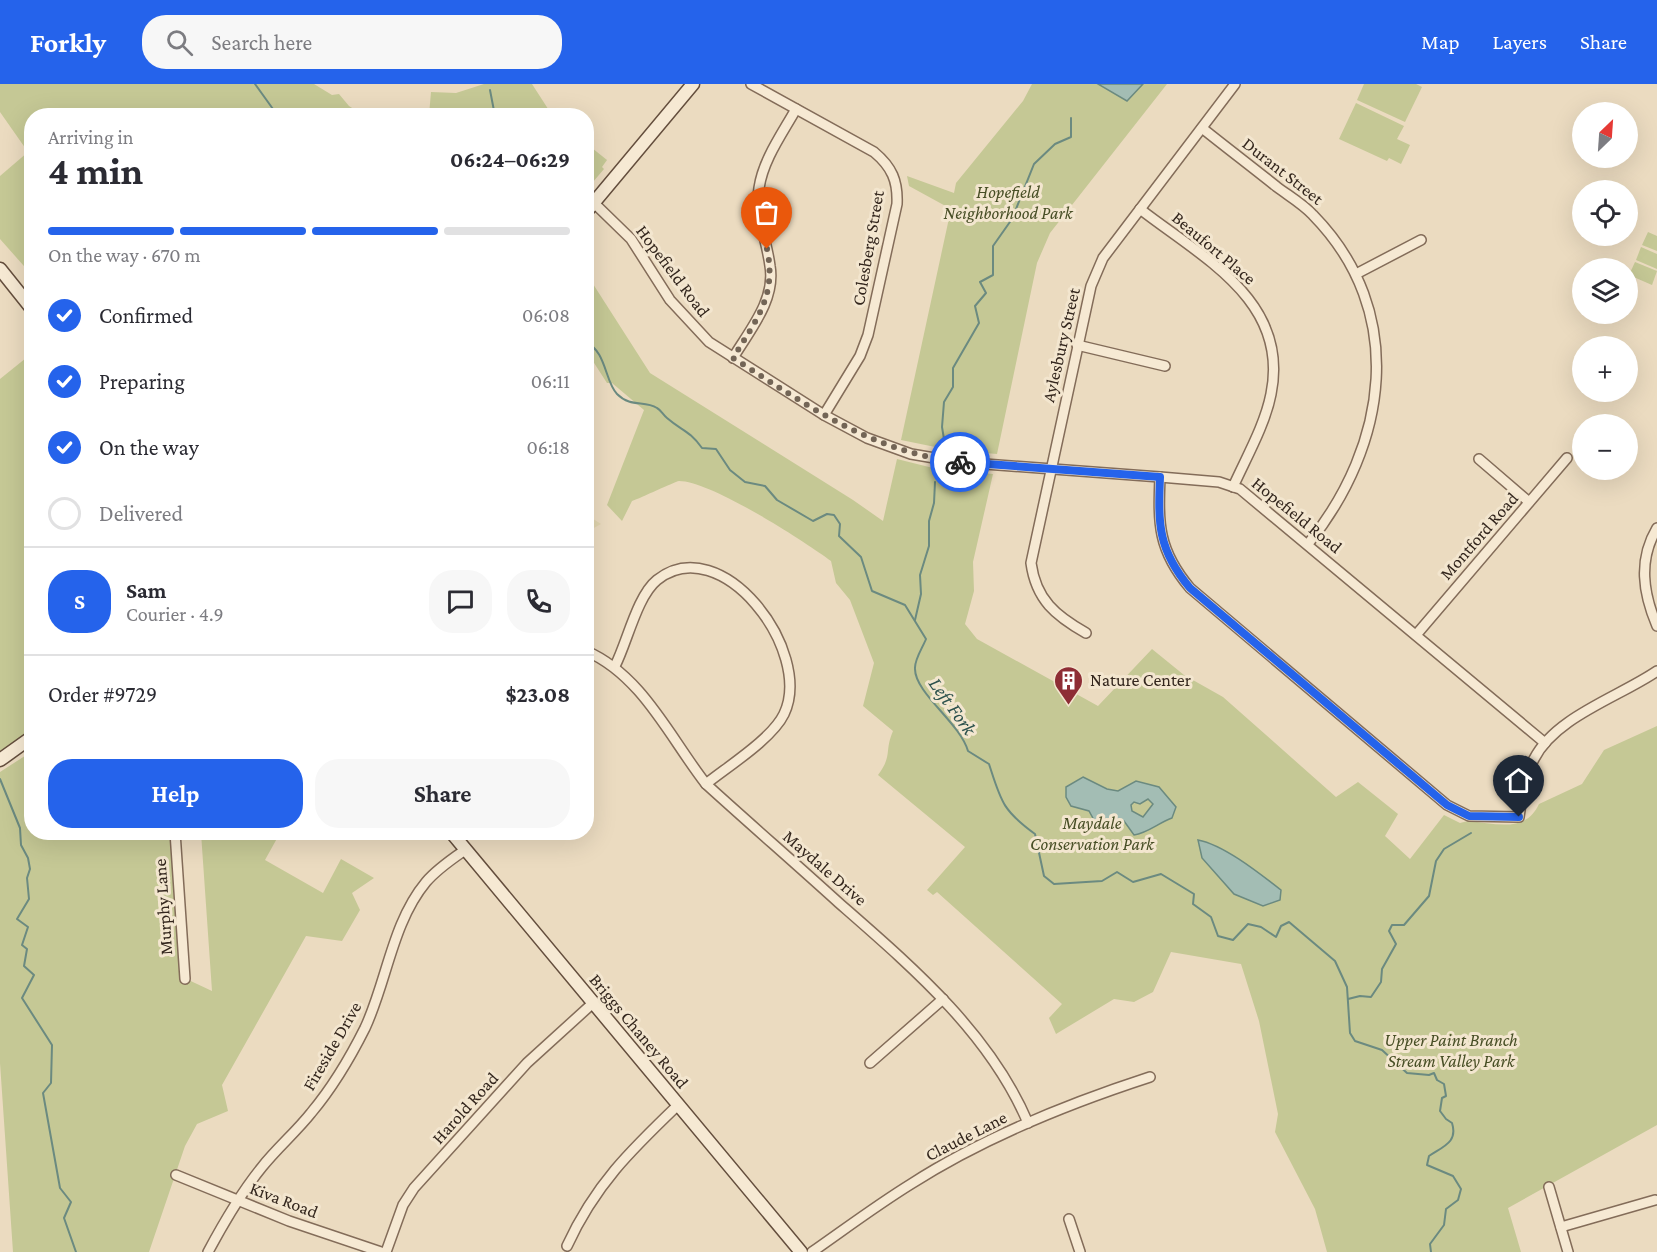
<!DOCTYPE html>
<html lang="en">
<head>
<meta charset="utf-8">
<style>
  :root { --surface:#fff; --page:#f7f7f7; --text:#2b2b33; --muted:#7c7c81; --line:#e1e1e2; --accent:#2563eb }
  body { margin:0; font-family:"Crimson Pro",serif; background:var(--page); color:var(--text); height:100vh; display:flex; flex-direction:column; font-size:22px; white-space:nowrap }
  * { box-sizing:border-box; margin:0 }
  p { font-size:20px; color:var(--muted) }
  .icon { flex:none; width:33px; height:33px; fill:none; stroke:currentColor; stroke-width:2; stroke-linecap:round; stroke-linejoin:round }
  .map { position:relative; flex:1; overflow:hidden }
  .sheet { position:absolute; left:24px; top:24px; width:570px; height:732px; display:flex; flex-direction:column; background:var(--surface); border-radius:24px; box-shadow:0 6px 24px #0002 }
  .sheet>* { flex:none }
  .needle { width:39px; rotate:25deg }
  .controls { position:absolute; left:1572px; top:18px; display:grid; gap:12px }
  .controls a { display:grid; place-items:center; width:66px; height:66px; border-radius:50%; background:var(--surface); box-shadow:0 6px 24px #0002; font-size:30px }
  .pin { position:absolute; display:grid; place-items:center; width:51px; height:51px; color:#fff; margin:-62px -26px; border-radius:50% 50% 50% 0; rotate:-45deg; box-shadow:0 0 6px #0007 }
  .pin .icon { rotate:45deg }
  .courier { position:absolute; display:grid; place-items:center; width:60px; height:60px; margin:-30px; border:4px solid #2563eb; border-radius:50%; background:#fff; color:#222; box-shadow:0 2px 8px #0007 }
  .head em { font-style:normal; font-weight:700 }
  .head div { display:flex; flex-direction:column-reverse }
  .head { display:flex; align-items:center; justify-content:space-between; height:102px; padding:0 24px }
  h1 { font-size:39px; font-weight:700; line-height:45px }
  .bar { display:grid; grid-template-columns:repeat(4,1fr); gap:9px 6px; align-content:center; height:72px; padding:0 24px }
  .bar i { height:8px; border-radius:4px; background:var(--line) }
  .bar .on { background:var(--accent) }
  .bar p { grid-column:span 4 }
  .line { display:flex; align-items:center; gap:15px; padding:0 24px; border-top:2px solid var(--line) }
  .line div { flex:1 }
  .round { display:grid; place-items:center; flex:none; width:63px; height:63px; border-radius:24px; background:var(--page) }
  ol { padding:0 24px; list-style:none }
  li { display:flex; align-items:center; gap:18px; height:66px }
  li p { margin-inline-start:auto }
  li .icon { padding:6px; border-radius:50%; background:var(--accent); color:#fff; stroke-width:4 }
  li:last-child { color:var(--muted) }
  li i { width:33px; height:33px; border:3px solid var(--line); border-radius:50% }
  .cta { display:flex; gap:12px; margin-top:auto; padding:12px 24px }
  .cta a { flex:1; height:69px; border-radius:24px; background:var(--accent); color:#fff; font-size:24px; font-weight:700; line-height:69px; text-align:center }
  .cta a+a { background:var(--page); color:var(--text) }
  header { display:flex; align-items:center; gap:36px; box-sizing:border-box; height:84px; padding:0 30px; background:var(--accent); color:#fff }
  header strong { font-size:28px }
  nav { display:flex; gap:33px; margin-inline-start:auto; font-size:21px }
  .search { width:420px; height:54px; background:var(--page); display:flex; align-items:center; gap:15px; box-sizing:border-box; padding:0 21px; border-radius:24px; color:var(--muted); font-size:22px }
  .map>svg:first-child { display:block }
</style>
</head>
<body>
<header>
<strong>Forkly</strong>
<div class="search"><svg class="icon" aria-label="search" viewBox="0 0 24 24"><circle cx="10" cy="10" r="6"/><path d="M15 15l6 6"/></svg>Search here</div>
<nav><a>Map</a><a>Layers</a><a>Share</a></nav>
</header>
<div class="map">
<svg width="1657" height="1168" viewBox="0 0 1657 1168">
  <rect width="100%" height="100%" fill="#ebdbc0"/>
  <polygon fill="#e0d4ae" points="587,431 601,440 592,445 587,459"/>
  <g fill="#c5c895">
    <polygon points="0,0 314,0 332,11 339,10 349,22 363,31 32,32 31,190 0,155 0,92 28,68 0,28"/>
    <polygon points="484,0 532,0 552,31 429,31 431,8 456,9"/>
    <polygon points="1032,0 1167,0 1050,149 1037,179 997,370 950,366 901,356 951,125 909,102 907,92 954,109 956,99 1023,17"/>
    <polygon points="1364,0 1416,0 1422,3 1405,38 1357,16"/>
    <polygon points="1356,19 1404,42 1397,55 1410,61 1401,80 1389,74 1387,77 1339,55"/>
    <polygon points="587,60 607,76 602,83 604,85 587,105"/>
    <polygon points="1648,148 1657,152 1657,167 1642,161"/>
    <polygon points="1641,163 1657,170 1657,185 1636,176"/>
    <polygon points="1635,178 1657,187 1652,201 1629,191"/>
    <path d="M586 189 650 289 853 416 883 437 897 375 937 385 993 390 973 478 974 507 965 540 977 555 1098 622 1152 565 1184 591 1223 613 1336 713 1358 698 1398 730 1385 752 1410 775 1444 731 1460 739 1468 737C1495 739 1525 750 1539 720L1582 700 1604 666 1657 642V1041L1508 1124 1521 1168H1327L1315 1125 1275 1048 1278 1030 1259 937 1241 880 1171 868 1153 908 1134 918 1114 915 1056 950 1049 934 1062 920 937 808 933 811 927 806 965 763 878 691C893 671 884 668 893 647L863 622 874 579 850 516 836 499 831 477C804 457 711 397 679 397 674 398 641 414 632 417L622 437 607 421 644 326 612 299H607L587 268Z"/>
    <polygon points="31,270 31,652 0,673 0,295"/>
    <polygon points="31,668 32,748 171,749 180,892 212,907 201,749 280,749 265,776 323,809 341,775 374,794 352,809 360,826 342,857 306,852 222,1001 228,1027 197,1040 185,1062 149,1168 13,1168 0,979 0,688"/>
  </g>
  <g fill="#a3bdb4" stroke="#6b8a80" stroke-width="1.5" fill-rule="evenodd">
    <polygon points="1098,0 1143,0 1127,17"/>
    <path d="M1083 693 1107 705 1118 707 1136 697 1159 703 1176 723 1172 734C1158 739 1148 749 1134 751L1124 737 1094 736 1089 727 1071 722 1066 713V703ZM1148 715 1153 720 1143 733 1132 727 1131 721 1134 718 1140 720Z"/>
    <path d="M1198 756C1224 761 1259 789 1281 806L1280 816 1263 822 1234 810 1202 774Z"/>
  </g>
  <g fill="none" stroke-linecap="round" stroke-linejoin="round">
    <g stroke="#6b8a80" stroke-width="2">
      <polyline points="255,0 278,32"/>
      <polyline points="490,6 495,32"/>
      <path d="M586 259C606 266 605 298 617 310 631 324 644 316 657 324 661 326 663 331 667 334 682 347 689 346 702 364L716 365 730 386 745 398 765 402 777 416 813 437 827 430 834 431 840 440 839 452 861 473 872 507 905 521 926 555C923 563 914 576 915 585 915 609 960 639 968 667L989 680C1001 717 1002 726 1035 750L1044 792 1054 800 1102 797 1117 788 1133 798 1161 790 1194 810 1193 820 1211 833 1218 852 1233 856 1248 840 1261 843 1276 853 1281 842 1289 838 1335 877 1347 903 1350 949 1355 957 1382 966 1407 989 1429 991 1434 989 1437 996 1444 1000 1446 1012 1442 1014 1440 1027 1446 1035 1452 1039C1458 1058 1444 1062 1429 1072L1427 1081 1453 1092 1461 1105 1458 1116 1446 1125 1444 1141 1430 1160 1431 1168"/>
      <polyline points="944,355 942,343 944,318 953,303 953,284 979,239 975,222 986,209 980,198 993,191 993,162 1012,135 1034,80 1055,60 1071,53 1071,34"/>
      <polyline points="915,536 921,510 920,491 929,462 929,437 934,419 935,398"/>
      <polyline points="0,695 20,744 21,761 28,774 30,785 27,794 29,815 17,835 28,843 22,861 27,865 24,882 34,891 22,914 52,961 51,999 43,1009 60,1104 71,1118 64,1134 76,1168"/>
      <polyline points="1348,915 1360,912 1371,913 1381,898 1382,885 1396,860 1389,847 1392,841 1404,841 1429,812 1436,777 1444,765 1471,749"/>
    </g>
    <defs>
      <g id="street">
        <path d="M751 0 874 68C892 83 898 97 897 120L868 251 860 272 824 331"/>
        <path d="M1202 44C1227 64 1252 83 1277 103 1289 112 1303 120 1313 131 1408 228 1388 361 1308 460"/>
        <polyline points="594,119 631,155 670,216 709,258 824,331 867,354 911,370 958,378 1160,393 1219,398 1240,405 1545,659"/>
        <path d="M1140 125C1203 174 1290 217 1271 310 1265 341 1246 374 1233 403"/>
        <polyline points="1356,190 1421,156"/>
        <polyline points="1077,261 1165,282"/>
        <path d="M733 274C749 247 776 216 770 182 767 157 755 130 759 104 763 76 782 50 796 25"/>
        <polyline points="1479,375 1529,418"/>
        <path d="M1160 393C1158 440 1158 466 1190 504L1447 721 1469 732 1519 733C1522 713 1524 693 1534 675 1555 633 1619 613 1657 587"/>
        <path d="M1657 444C1638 476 1643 509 1657 542"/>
        <path d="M1086 549C1056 532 1036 516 1031 479L1091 202 1103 174 1235 0"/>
        <polyline points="1416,551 1567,374"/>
        <path d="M586 567C642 591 670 654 706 700 750 740 795 779 839 819 911 882 990 949 1028 1039"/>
        <path d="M615 582C627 559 637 512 657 496 721 445 814 567 784 630 772 655 727 683 706 700"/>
        <polyline points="175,748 185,895"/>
        <polyline points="870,979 943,915"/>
        <polyline points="176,1091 289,1137 381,1168"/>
        <polyline points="1549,1103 1568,1168"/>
        <polyline points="1069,1135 1080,1168"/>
        <polyline points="1561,1143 1655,1116"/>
        <path d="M567 1162C595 1101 630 1067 678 1021"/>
        <path d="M208 1168C224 1138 240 1110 262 1083 277 1064 296 1048 311 1029 332 1004 350 974 365 944 387 897 392 839 426 798 437 785 452 775 465 766"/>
        <polyline points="386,1168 403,1121 414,1104 527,979 593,919"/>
        <path d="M812 1168C845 1145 877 1121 911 1100 984 1053 1067 1020 1150 993"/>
      </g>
      <g id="secondary">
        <polyline points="586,128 693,0"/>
        <polyline points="0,185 32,225"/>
        <polyline points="0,676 32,653"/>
        <polyline points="451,748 801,1168"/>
      </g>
    </defs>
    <use href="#street" stroke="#836c59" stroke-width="12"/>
    <use href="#secondary" stroke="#644e3d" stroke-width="15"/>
    <use href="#street" stroke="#f6e9d3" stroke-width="9"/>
    <use href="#secondary" stroke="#f6e9d3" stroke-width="12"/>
  </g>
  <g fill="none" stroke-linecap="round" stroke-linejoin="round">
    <path stroke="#736556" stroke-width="6" stroke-dasharray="0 10.8" d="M767 165C777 212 756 236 733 274 807 321 871 368 960 378"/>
    <path stroke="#2563eb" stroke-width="8" d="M960 378 1160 393C1158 440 1158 466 1190 504L1447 721 1469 732 1519 733"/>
  </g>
  <defs>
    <symbol id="building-pin" viewBox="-11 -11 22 30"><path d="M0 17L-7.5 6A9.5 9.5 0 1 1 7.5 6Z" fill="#8e2d35" stroke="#f3e6cf"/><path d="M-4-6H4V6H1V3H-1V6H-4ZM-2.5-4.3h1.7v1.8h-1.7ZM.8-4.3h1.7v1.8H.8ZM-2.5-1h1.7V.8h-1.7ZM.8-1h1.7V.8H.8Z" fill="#fff"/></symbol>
  </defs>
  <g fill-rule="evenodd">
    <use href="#building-pin" x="1052" y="580" width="33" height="45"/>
  </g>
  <g text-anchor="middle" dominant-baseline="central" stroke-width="6" stroke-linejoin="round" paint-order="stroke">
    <g font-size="18" fill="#33261d" stroke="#f3e6cf">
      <text transform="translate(1283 87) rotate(38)">Durant Street</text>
      <text transform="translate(868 164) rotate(-80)">Colesberg Street</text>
      <text transform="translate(1214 164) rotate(40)">Beaufort Place</text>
      <text transform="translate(673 187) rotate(53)">Hopefield Road</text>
      <text transform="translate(1061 261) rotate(-77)">Aylesbury Street</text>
      <text transform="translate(1297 431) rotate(39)">Hopefield Road</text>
      <text transform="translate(1479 452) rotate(-49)">Montford Road</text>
      <text transform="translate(825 784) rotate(41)">Maydale Drive</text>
      <text transform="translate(163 823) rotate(-94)">Murphy Lane</text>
      <text transform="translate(639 947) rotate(50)">Briggs Chaney Road</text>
      <text transform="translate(332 962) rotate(-60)">Fireside Drive</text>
      <text transform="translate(465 1024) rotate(-48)">Harold Road</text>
      <text transform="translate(966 1052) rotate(-27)">Claude Lane</text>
      <text transform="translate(284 1116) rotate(21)">Kiva Road</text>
    </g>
    <g font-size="18" font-style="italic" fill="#474e25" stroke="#f3e6cf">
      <text x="1008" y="108">Hopefield<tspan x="1008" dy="21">Neighborhood Park</tspan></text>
      <text x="1092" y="739">Maydale<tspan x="1092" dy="21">Conservation Park</tspan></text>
      <text x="1451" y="956">Upper Paint Branch<tspan x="1451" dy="21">Stream Valley Park</tspan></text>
    </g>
    <g font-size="18" fill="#33261d" stroke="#f3e6cf" text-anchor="start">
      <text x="1090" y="596">Nature Center</text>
    </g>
    <g font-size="20" font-style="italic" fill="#2d524d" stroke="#f3e6cf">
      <text transform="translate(953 622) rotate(54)">Left Fork</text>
    </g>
  </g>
</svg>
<div class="controls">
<a><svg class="needle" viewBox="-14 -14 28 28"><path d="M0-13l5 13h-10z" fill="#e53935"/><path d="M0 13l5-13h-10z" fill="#7c7c81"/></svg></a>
<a><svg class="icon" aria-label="locate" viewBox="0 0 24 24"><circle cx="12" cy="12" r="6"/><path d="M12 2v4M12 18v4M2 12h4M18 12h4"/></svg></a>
<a><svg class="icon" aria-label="layers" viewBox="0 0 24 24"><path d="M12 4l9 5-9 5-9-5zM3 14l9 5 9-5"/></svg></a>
<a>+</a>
<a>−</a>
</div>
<div class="pin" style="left:767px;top:165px;background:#ea580c"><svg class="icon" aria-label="bag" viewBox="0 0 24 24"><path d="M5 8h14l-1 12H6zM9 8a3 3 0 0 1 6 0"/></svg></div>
<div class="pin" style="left:1519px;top:733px;background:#1f2937"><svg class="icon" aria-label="home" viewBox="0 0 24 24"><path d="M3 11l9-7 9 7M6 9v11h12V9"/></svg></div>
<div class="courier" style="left:960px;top:378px"><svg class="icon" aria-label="bike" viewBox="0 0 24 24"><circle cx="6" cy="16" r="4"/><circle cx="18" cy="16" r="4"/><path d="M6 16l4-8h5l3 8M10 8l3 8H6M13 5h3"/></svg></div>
<section class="sheet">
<div class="head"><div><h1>4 min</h1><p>Arriving in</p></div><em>06:24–06:29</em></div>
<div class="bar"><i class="on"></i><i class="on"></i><i class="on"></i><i></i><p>On the way · 670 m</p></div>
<ol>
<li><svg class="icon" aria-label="check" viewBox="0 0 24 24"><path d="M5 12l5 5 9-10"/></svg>Confirmed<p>06:08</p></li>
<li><svg class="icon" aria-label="check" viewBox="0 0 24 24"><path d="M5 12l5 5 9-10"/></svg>Preparing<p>06:11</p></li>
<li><svg class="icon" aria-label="check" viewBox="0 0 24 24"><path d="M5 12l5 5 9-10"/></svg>On the way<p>06:18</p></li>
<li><i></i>Delivered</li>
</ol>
<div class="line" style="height:108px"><b class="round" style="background:var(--accent);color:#fff">S</b><div><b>Sam</b><p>Courier · 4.9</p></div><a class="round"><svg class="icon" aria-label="chat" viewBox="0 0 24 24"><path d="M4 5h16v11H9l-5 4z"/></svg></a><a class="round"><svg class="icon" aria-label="phone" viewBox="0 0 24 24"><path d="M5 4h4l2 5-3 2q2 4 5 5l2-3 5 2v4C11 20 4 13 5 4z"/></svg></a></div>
<div class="line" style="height:78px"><div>Order #9729</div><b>$23.08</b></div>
<div class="cta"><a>Help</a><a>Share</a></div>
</section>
</div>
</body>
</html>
